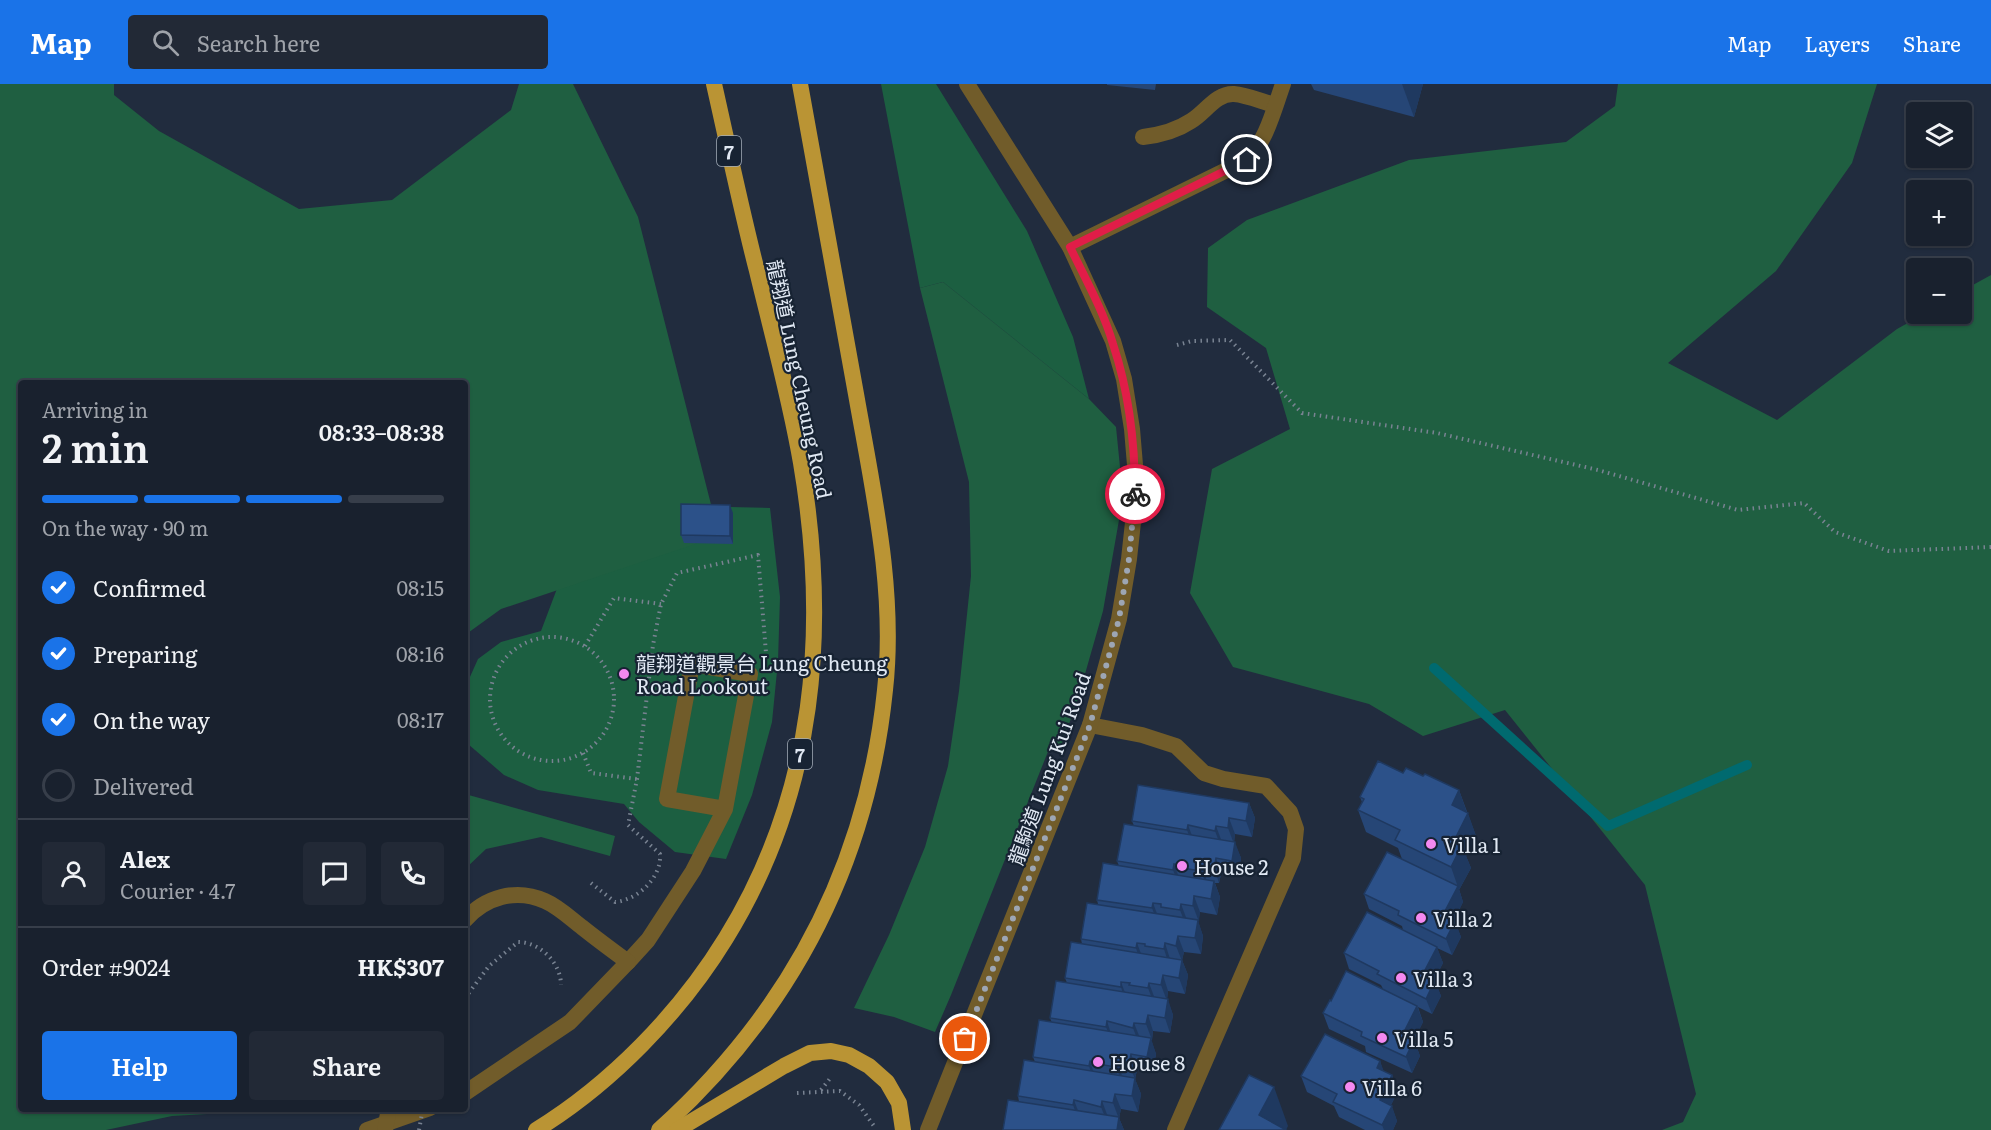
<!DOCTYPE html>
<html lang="en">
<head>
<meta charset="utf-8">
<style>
  :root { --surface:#19212e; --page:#222936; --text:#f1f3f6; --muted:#9fa3aa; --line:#373e4a; --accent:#1a73e8 }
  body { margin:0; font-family:Literata,"Noto Sans TC",serif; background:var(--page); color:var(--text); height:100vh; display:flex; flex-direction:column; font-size:22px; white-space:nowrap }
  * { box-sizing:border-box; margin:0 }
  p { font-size:20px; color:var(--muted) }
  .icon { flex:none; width:33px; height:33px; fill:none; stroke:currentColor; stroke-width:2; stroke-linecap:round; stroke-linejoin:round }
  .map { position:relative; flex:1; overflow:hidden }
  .sheet { position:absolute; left:18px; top:296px; width:450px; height:732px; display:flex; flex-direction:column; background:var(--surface); border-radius:6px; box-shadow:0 2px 4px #0004,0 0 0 2px var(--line) }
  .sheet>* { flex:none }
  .fabs { position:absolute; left:1906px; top:18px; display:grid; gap:12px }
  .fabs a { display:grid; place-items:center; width:66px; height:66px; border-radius:6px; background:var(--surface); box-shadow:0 2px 4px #0004,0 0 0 2px var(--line); font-size:30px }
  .pin { position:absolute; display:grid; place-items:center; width:51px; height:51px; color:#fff; margin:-26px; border:3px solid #fff; border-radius:50%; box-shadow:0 2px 6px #0007 }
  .courier { position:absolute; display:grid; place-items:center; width:60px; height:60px; margin:-30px; border:4px solid #e11d48; border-radius:50%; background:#fff; color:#222; box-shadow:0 2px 8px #0007 }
  .summary em { font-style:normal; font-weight:600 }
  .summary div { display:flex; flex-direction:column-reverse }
  .summary { display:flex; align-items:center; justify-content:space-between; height:102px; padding:0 24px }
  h1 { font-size:39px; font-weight:600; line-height:45px }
  .bar { display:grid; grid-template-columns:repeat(4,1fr); gap:9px 6px; align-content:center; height:72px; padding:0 24px }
  .bar i { height:8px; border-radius:4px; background:var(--line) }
  .bar .active { background:var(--accent) }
  .bar p { grid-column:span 4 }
  .line { display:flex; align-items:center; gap:15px; padding:0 24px; border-top:2px solid var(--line) }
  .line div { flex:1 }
  .round { display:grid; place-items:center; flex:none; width:63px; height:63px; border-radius:6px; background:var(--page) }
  ol { padding:0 24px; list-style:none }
  li { display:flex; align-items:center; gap:18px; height:66px }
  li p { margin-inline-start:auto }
  li .icon { padding:6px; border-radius:50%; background:var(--accent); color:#fff; stroke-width:4 }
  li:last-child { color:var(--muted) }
  li i { width:33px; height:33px; border:3px solid var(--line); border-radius:50% }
  .cta { display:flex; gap:12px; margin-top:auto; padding:12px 24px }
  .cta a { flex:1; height:69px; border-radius:6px; background:var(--accent); color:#fff; font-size:24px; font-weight:600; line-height:69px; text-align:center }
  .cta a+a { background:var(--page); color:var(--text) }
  header { display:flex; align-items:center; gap:36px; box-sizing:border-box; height:84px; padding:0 30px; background:var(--accent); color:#fff }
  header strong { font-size:28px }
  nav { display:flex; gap:33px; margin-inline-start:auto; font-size:21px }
  .search { width:420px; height:54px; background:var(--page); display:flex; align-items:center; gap:15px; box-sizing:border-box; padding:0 21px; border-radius:6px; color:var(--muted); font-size:22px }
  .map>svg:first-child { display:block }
</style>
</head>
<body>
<header>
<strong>Map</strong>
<div class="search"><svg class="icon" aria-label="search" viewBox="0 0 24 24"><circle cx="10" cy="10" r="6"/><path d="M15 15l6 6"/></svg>Search here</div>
<nav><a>Map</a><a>Layers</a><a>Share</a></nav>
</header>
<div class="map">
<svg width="1991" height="1046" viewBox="0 0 1991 1046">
  <rect width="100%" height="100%" fill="#212c3e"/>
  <g fill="#1c5f41">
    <polygon points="881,0 936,0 1027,147 1073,253 1089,315 943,198 920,204"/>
    <polygon points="589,420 770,424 780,513 778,577 772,638 752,711 726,775 675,768 639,738 624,720 538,706 504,691 468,660 465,644 465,604 478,575 501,558 541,547"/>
  </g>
  <g fill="#1f5f41">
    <polygon points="0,0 114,0 114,11 159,47 299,125 392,116 511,26 519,0 573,0 638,133 719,452 501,525 465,551 465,298 21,298 21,1024 295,1025 172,1032 106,1046 0,1046"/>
    <polygon points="1618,0 1877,0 1852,79 1776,187 1668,279 1777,336 1897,245 1924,230 1962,230 1962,207 1991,191 1991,1046 1662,1046 1683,1038 1696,1010 1645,801 1505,626 1423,652 1369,620 1233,583 1190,509 1212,385 1290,345 1266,264 1207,223 1208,164 1247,136 1409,76 1566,58 1615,22"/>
    <polygon points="943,198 1089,315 1116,343 1120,383 1119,436 1103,527 1077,618 1061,662 1051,660 951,911 935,948 894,933 854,924 889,851 925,763 948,682 959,607 971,492 969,398 920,204"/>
    <polygon points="465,710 615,752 610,772 541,753 486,765 465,785"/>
  </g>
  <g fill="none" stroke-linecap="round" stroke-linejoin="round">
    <polyline stroke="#006a6f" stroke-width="10" points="1434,584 1608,742 1747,681"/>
    <g stroke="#798392" stroke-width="4" stroke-dasharray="1.5 4.5" stroke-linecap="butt">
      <polyline points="1177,261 1192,257 1230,256 1302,329 1437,349 1598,386 1738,426 1804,419 1835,448 1889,467 1991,463"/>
      <circle cx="552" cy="615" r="62"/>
      <polyline points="585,562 614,514 661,520"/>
      <polyline points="583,669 591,689 637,695"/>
      <path d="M591 799 615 818C638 816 662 793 660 770L628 741 637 695 653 561 661 520 677 489 758 471 766 569"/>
      <path d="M465 914 489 882 518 858C540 858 561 879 561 901"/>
      <polyline points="821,1006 832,992"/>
      <polyline points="797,1009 840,1007 859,1021 874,1042"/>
    </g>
    <g stroke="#715c2a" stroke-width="16">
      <path d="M1143 53C1160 51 1176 47 1191 37 1205 29 1216 9 1234 10 1247 11 1263 18 1275 21"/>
      <path d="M1070 163 1247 76C1266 58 1274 25 1283 0"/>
      <polyline points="1090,641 1142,651 1176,662 1204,689 1223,695 1266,702 1290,728 1296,745 1293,774 1175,1046"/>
      <polyline points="628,878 648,856 693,787 725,725 750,590 692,580 667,715 725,725"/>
    </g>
    <g stroke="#715c2a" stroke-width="16">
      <path d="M465 836C485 813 516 804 545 817 559 823 571 835 583 844 598 856 613 867 628 878L570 938 465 1009"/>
      <polyline points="367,1046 430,1024"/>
      <polyline points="928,1046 1090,641 1119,535 1129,475 1135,420 1135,381 1132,345 1124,295 1113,257 1070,163 967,0"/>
    </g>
    <g stroke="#ba9434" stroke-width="16">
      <path d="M536 1046C611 1000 680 929 726 854 816 708 829 545 801 379 790 314 772 250 757 187 741 125 728 62 714 0"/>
      <path d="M659 1046C790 928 867 782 885 606 896 507 873 407 856 310 837 207 819 103 800 0"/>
      <polyline points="677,1046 784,982 810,969 831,967 849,971 869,982 887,998 899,1019 903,1046"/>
    </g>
    <polyline stroke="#798392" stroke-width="4" stroke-dasharray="1.5 4.5" stroke-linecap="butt" points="419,1046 423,1024"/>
    <polyline stroke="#715c2a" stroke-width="16" points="385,1046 389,1024"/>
  </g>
  <g fill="#264676">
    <polygon points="1107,0 1156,0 1155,6 1107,1"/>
    <polygon points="1311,0 1423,0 1414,33 1314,6"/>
    <polygon points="733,429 733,460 684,459 681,451"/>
    <polygon points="1403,689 1423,692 1459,706 1476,752 1466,772 1471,784 1459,806 1459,805 1463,818 1454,836 1461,853 1452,871 1437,864 1443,879 1434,896 1441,912 1432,930 1418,923 1423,938 1414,956 1420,972 1412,989 1366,968 1365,962 1329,945 1323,929 1331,917 1383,905 1381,901 1349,885 1344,869 1403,846 1402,842 1369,825 1364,810 1402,775 1398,764 1366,748 1358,726 1362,718 1360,713"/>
    <polygon points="1249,719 1255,734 1252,753 1235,750 1234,758 1241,774 1238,792 1221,790 1219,799 1215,799 1220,813 1217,831 1200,828 1198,838 1203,852 1201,870 1184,868 1182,876 1188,891 1185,910 1168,907 1167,915 1173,931 1170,949 1153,947 1152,956 1151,956 1156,970 1153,989 1137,986 1135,995 1141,1010 1138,1028 1121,1025 1119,1034 1124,1046 1003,1046 1019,1018 1018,1012 1035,978 1033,973 1052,939 1050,934 1067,899 1065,894 1082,860 1081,855 1098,820 1097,816 1119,782 1117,777 1134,742 1132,737"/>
    <polygon points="1380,977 1383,987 1392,991 1398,1007 1391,1021 1397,1037 1393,1046 1365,1046 1339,1033 1334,1022 1307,1008 1301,992"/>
  </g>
  <g fill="#1f3960">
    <polygon points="1402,0 1423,0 1414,33"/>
    <polygon points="730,421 733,429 733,460 730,452"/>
    <polygon points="1459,706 1467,729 1452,721"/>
    <polygon points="1249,719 1255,734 1252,753 1246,737"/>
    <polygon points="1468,729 1476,752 1466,772 1471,784 1459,806 1451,783 1454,757"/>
    <polygon points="1229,734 1235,750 1234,760 1228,744"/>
    <polygon points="1188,741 1194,757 1193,762 1187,746"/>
    <polygon points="1216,742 1222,758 1221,763 1215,747"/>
    <polygon points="1235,758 1241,774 1238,792 1232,777"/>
    <polygon points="1216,774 1221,790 1219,799 1214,784"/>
    <polygon points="1174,780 1180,796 1179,801 1173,786"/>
    <polygon points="1202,782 1207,797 1207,803 1201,787"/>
    <polygon points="1214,797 1220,813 1217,831 1211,815"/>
    <polygon points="1458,802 1463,818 1449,847 1443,831"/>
    <polygon points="1194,812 1200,828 1199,838 1193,822"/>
    <polygon points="1153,819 1159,835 1158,840 1152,824"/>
    <polygon points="1181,820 1187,836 1186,842 1180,826"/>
    <polygon points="1198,836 1203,852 1201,870 1195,854"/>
    <polygon points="1455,837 1461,853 1452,871 1446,855"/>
    <polygon points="1178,852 1184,868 1182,876 1188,891 1185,910 1179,894 1182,877 1176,862"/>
    <polygon points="1137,859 1143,875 1141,880 1136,864"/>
    <polygon points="1165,859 1170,875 1169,881 1164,865"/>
    <polygon points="1437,863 1443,879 1429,906 1423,890"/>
    <polygon points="1163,891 1168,907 1167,917 1161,901"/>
    <polygon points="1435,896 1441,912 1432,930 1426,915"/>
    <polygon points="1121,898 1127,914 1126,919 1121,903"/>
    <polygon points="1149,899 1155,915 1154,920 1148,904"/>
    <polygon points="1168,915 1173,931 1170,949 1165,934"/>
    <polygon points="1417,922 1423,938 1409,966 1403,950"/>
    <polygon points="1148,931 1153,947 1152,956 1146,940"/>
    <polygon points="1107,937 1112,953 1112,958 1106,943"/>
    <polygon points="1134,939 1140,954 1139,960 1133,944"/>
    <polygon points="1151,954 1156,970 1153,989 1147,973"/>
    <polygon points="1414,956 1420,972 1412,989 1406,973"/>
    <polygon points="1131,970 1137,986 1135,995 1141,1010 1138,1028 1132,1012 1135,995 1129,980"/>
    <polygon points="1090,977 1095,993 1094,998 1089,982"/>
    <polygon points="1380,977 1386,993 1377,984"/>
    <polygon points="1117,978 1123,994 1122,999 1116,983"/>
    <polygon points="1392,991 1398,1007 1386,1031 1380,1016"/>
    <polygon points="1274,1003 1288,1042 1286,1046 1259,1031"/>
    <polygon points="1115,1010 1121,1025 1119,1034 1124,1046 1117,1046 1119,1035 1113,1019"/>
    <polygon points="1074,1016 1080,1032 1079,1037 1073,1021"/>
    <polygon points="1102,1017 1108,1033 1107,1038 1101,1023"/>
    <polygon points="1392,1022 1397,1037 1393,1046 1384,1046 1382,1041"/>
  </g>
  <g fill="#2c5189" stroke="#1f3960" stroke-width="1.5">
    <polygon points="681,420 730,421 730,452 681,451"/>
    <polygon points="1378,677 1403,689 1406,684 1423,692 1425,690 1459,706 1452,721 1468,729 1454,757 1462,761 1451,783 1395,756 1400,746 1358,726 1364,715 1360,713"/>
    <polygon points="1138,701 1249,719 1246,737 1229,734 1228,744 1216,742 1215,747 1188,741 1187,746 1132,737"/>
    <polygon points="1124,740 1235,758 1232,777 1216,774 1214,784 1202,782 1201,787 1182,784 1182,782 1174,780 1173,786 1117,777"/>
    <polygon points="1387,768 1458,802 1443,831 1455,837 1446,855 1398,831 1399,827 1364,810"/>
    <polygon points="1103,779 1214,797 1211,815 1194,812 1193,822 1181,820 1180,826 1161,823 1161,820 1153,819 1152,824 1097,816"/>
    <polygon points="1087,819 1198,836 1195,854 1178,852 1176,862 1165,859 1164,865 1145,862 1145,860 1137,859 1136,864 1081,855"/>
    <polygon points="1367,828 1437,863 1423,890 1435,896 1426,915 1377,890 1379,887 1344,869"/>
    <polygon points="1071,858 1182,876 1179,894 1163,891 1161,901 1149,899 1148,904 1129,901 1130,899 1121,898 1121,903 1065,894"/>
    <polygon points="1346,887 1417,922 1403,950 1414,956 1406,973 1361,952 1362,948 1323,929 1330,916 1331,917"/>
    <polygon points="1056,897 1168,915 1165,934 1148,931 1146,940 1134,939 1133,944 1107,937 1106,943 1050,934"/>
    <polygon points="1039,936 1151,954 1147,973 1131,970 1129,980 1117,978 1116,983 1097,980 1098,978 1090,977 1089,982 1033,973"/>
    <polygon points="1325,950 1380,977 1377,984 1392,991 1380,1016 1392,1022 1382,1041 1333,1018 1337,1010 1301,992"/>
    <polygon points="1024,976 1135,994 1132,1012 1115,1010 1113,1019 1102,1017 1101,1023 1074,1016 1073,1021 1018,1012"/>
    <polygon points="1249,991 1274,1003 1259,1031 1286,1046 1219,1046"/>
    <polygon points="1008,1016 1119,1033 1117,1046 1003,1046"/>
  </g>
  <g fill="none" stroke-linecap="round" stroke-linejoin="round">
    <polyline stroke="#9da6b4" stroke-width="6" stroke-dasharray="0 10.8" points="965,955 1090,641 1119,535 1129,475 1135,410"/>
    <path stroke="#e11d48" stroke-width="8" d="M1135 410C1135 359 1129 308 1113 260 1103 226 1085 194 1070 163L1247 76"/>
  </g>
  <g fill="#f489f0" stroke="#172333" stroke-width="2">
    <circle cx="624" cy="590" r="6"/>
    <circle cx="1431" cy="760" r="6"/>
    <circle cx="1182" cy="782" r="6"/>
    <circle cx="1421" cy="834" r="6"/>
    <circle cx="1401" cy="894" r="6"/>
    <circle cx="1382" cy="954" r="6"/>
    <circle cx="1098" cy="978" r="6"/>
    <circle cx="1350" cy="1003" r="6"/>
  </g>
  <g text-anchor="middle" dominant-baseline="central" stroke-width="4.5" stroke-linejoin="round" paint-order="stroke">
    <g fill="#172333" stroke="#a4adb9" stroke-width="1.5">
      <rect x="717" y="52" width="24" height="30" rx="4.5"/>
      <rect x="788" y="655" width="24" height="30" rx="4.5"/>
    </g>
    <g font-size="18" font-weight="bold" fill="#e0e8f3">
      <text x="729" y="67">7</text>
      <text x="800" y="670">7</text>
    </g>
    <g font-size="20" fill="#e0e8f3" stroke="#172333">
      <text transform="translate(801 295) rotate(78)">龍翔道 Lung Cheung Road</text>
      <text transform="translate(1048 684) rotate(-70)">龍駒道 Lung Kui Road</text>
    </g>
    <g font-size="20" fill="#e0e8f3" stroke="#172333" text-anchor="start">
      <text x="636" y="578">龍翔道觀景台 Lung Cheung<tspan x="636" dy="23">Road Lookout</tspan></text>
      <text x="1443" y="760">Villa 1</text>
      <text x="1194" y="782">House 2</text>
      <text x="1433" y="834">Villa 2</text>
      <text x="1413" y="894">Villa 3</text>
      <text x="1394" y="954">Villa 5</text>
      <text x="1110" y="978">House 8</text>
      <text x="1362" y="1003">Villa 6</text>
    </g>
  </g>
</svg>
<div class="fabs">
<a><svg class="icon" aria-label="layers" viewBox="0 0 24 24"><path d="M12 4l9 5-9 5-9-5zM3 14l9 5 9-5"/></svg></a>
<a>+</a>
<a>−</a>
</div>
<div class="pin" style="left:965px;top:955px;background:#ea580c"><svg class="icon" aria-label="bag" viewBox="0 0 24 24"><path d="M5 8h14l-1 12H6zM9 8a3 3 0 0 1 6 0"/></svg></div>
<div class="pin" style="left:1247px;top:76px;background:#1f2937"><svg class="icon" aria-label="home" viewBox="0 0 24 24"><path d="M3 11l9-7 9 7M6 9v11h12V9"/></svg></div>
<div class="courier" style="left:1135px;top:410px"><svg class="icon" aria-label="bike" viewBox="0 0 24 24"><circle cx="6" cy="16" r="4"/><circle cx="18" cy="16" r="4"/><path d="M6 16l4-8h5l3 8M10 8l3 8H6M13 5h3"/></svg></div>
<section class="sheet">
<div class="summary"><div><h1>2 min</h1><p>Arriving in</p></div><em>08:33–08:38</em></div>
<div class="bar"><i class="active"></i><i class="active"></i><i class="active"></i><i></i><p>On the way · 90 m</p></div>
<ol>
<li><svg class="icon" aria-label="check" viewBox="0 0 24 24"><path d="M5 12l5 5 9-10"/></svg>Confirmed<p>08:15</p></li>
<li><svg class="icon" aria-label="check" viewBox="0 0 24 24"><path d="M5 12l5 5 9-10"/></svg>Preparing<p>08:16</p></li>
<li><svg class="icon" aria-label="check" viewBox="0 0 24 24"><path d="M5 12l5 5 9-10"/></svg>On the way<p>08:17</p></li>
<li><i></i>Delivered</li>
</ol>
<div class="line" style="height:108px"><a class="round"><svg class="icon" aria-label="person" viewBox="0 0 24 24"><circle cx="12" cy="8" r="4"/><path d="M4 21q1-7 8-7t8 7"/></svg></a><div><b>Alex</b><p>Courier · 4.7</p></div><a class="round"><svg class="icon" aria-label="chat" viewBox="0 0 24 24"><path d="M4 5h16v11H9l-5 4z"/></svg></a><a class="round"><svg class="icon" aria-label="phone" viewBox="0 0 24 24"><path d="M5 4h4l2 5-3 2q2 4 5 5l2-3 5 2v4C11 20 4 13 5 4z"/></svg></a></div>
<div class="line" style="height:78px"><div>Order #9024</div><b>HK$307</b></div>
<div class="cta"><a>Help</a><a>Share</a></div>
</section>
</div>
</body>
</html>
